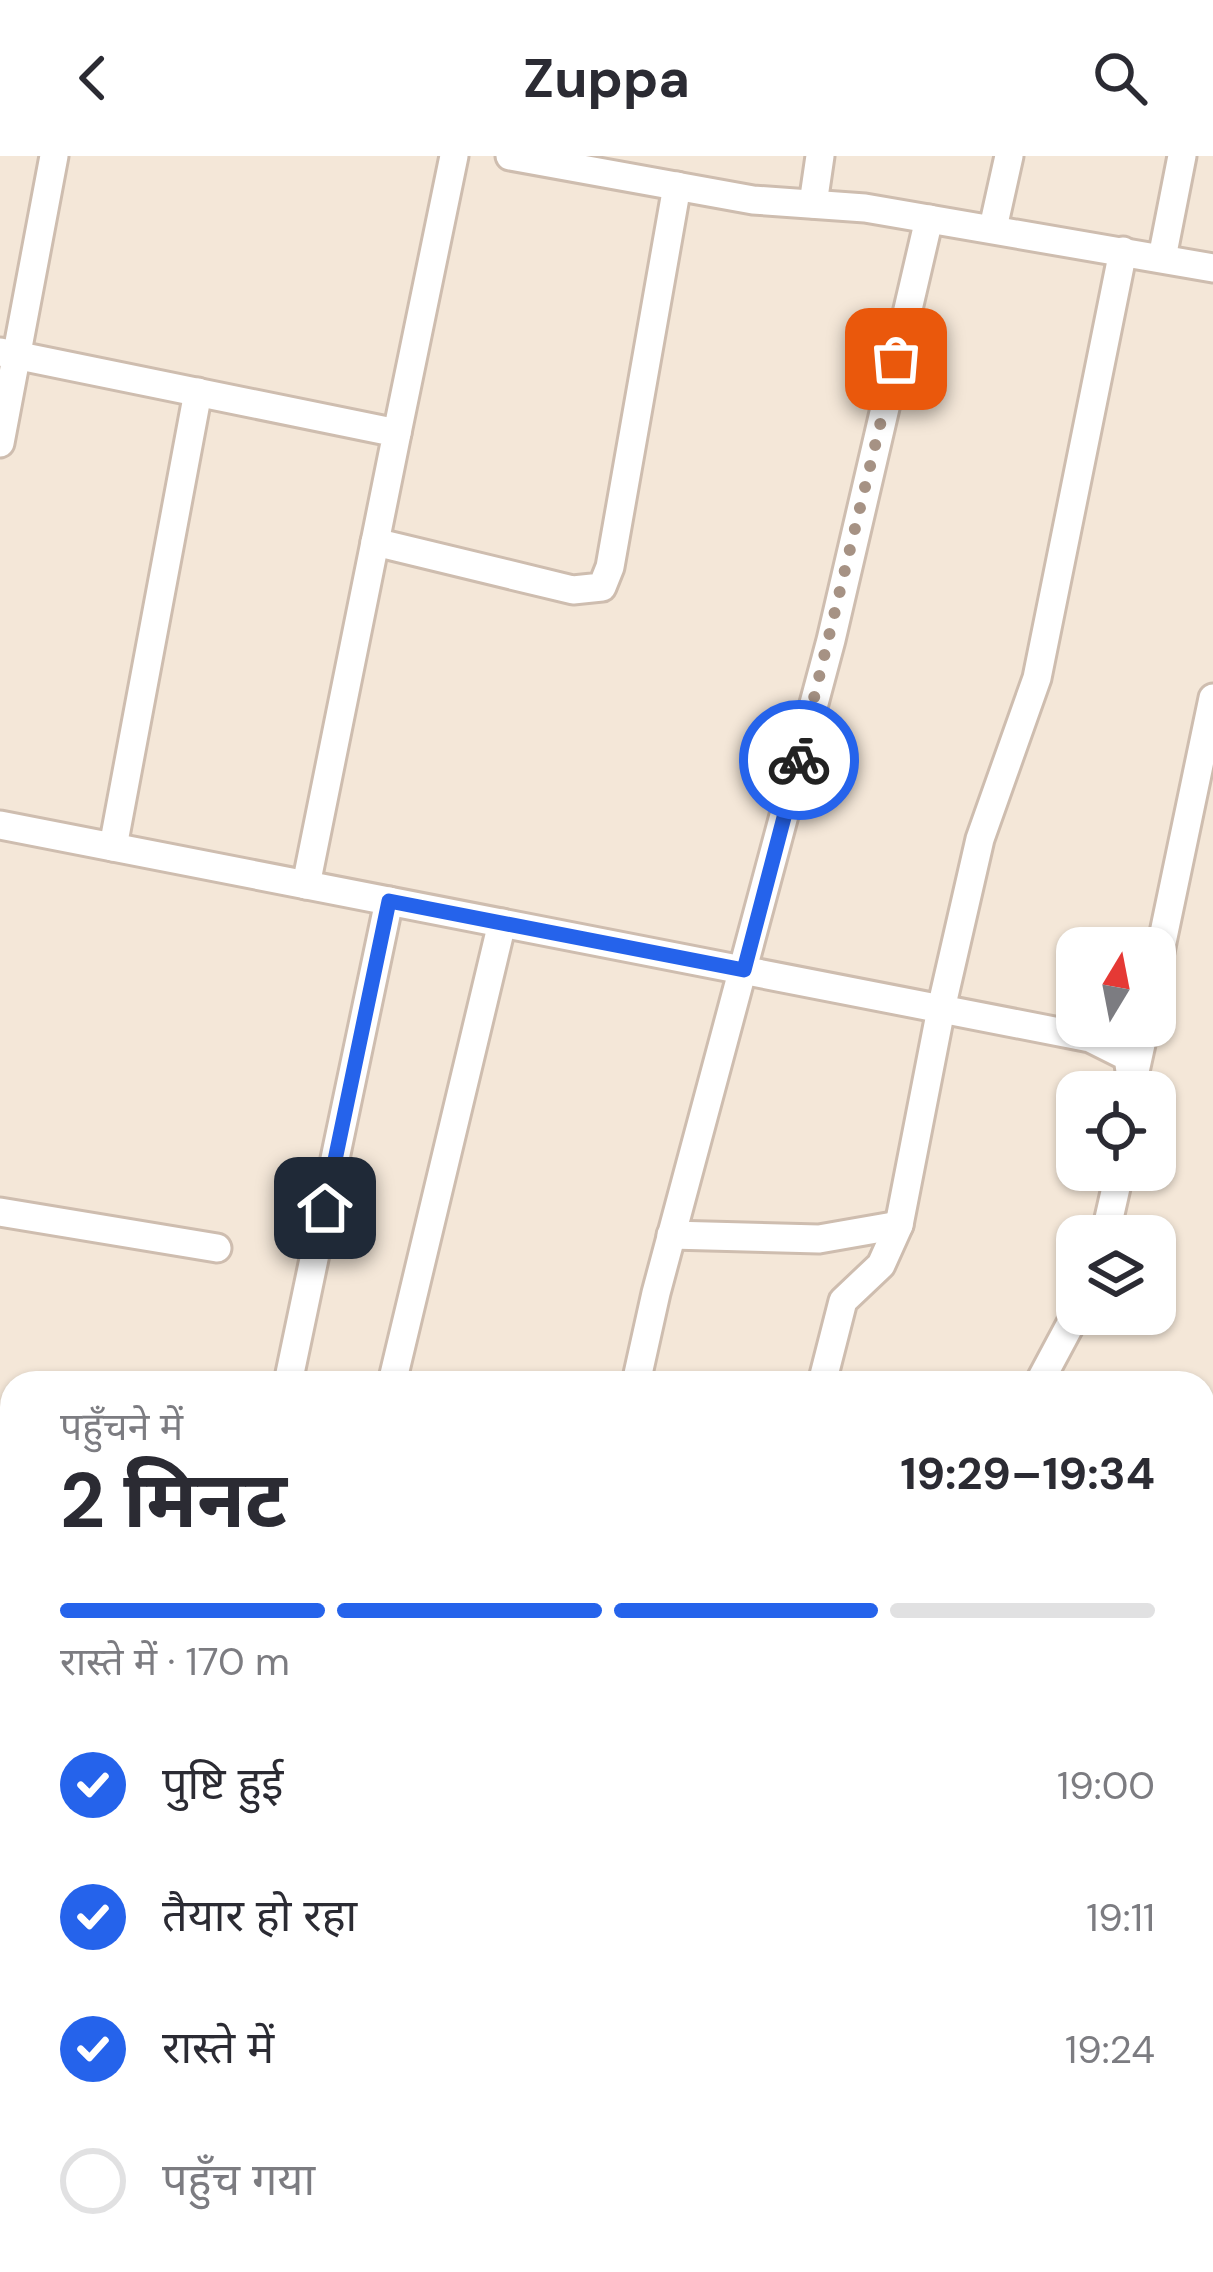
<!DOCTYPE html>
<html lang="hi">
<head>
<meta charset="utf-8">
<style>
  :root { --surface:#fff; --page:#f2f2f3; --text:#2b2b33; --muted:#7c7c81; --line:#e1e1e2; --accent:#2563eb }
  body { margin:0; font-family:"DM Sans","Noto Sans Devanagari",sans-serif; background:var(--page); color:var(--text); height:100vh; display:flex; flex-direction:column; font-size:45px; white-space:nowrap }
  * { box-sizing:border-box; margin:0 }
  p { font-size:39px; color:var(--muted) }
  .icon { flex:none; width:66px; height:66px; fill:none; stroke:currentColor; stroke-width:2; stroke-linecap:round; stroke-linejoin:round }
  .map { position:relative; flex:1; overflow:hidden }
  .details { position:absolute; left:0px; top:1215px; width:1215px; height:903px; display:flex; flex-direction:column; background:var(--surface); border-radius:36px 36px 0 0; box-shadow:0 3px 9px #0004 }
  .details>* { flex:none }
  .needle { width:78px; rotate:10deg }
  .controls { position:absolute; left:1056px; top:771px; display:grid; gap:24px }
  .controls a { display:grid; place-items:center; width:120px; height:120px; border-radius:24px; background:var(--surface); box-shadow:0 3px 9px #0004; font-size:60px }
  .pin { position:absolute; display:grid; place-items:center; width:102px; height:102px; color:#fff; margin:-51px; border-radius:24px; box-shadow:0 6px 18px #0006 }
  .courier { position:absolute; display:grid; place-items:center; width:120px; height:120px; margin:-60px; border:9px solid #2563eb; border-radius:50%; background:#fff; color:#222; box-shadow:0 3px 15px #0007 }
  .head em { font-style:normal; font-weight:700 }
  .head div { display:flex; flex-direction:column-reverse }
  .head { display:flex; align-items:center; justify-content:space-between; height:204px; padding:0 60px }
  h1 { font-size:78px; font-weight:700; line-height:90px }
  .bar { display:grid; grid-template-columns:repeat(4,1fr); gap:18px 12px; align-content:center; height:144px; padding:0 60px }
  .bar i { height:15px; border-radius:9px; background:var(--line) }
  .bar .current { background:var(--accent) }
  .bar p { grid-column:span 4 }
  ol { padding:0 60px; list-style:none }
  li { display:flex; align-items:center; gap:36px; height:132px }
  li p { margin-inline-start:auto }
  li .icon { padding:12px; border-radius:50%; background:var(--accent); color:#fff; stroke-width:4 }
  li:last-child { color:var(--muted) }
  li i { width:66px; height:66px; border:6px solid var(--line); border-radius:50% }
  header { display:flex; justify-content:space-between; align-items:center; height:156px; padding:0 60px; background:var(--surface); font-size:54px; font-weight:700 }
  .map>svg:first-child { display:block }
</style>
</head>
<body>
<header><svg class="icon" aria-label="back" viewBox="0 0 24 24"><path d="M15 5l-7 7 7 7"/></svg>Zuppa<svg class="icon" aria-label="search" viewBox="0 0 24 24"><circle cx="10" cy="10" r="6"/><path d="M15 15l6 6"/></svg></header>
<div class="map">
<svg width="1213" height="2116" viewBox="0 0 1213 2116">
  <rect width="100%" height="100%" fill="#fcf5ea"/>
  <path fill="#f4e7d8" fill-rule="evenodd" d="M0 0H1213V2116H0ZM1077 792H1155V870H1077ZM1077 936H1155V1014H1077ZM1077 1080H1155V1158H1077ZM12 1227H1203V2106H12Z"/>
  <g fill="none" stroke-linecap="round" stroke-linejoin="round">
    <defs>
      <g id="street">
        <polyline points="510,0 753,44 865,52 1213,112"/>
        <polyline points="813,48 820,0"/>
        <polyline points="993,72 1009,0"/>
        <polyline points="1162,102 1182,0"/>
        <polyline points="0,196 397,277 306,729"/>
        <polyline points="397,277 454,0"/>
        <polyline points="0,287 54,0"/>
        <polyline points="375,386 573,434 602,431 610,411 677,30"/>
        <polyline points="0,669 1090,882 1128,901 1133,936"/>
        <polyline points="113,691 198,236"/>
        <polyline points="1155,820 1213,542"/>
        <polyline points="1134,920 1145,870"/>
        <polyline points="0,1056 217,1092"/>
        <polyline points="671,1079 819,1083 899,1069"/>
        <polyline points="1105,1080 1120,1014"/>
        <polyline points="288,1227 389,745"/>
        <polyline points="392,1227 502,767"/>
        <polyline points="636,1227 656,1137 831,484 929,63"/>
        <polyline points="822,1227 843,1145 881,1109 899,1069 941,853 980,683 1037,522 1123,95"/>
        <polyline points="1039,1227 1077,1156"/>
        <polyline points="1203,1309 1213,1310"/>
        <polyline points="1203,1496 1213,1498"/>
        <polyline points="1203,1612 1213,1564"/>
        <polyline points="0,1737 12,1739"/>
        <polyline points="0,1915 12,1920"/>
        <polyline points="1203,1983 1213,1984"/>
        <polyline points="718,2106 764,2116"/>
        <polyline points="168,2116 169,2106"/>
        <polyline points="521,2116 523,2106"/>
      </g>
    </defs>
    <use href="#street" stroke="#cebdaf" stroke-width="33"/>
    <use href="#street" stroke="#fff" stroke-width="27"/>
  </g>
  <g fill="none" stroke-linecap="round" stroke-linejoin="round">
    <polyline stroke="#a69284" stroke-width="12" stroke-dasharray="0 21.6" points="799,604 896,203"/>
    <polyline stroke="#2563eb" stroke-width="15" points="325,1052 389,745 744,814 799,604"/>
  </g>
</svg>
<div class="controls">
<a><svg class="needle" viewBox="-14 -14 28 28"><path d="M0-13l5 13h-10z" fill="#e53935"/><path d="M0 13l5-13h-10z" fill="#7c7c81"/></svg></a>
<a><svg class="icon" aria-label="locate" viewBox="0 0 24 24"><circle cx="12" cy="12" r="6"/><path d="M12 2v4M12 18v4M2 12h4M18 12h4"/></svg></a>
<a><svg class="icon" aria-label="layers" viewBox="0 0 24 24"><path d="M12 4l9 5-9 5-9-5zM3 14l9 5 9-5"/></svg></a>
</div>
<div class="pin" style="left:896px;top:203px;background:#ea580c"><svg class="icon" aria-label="bag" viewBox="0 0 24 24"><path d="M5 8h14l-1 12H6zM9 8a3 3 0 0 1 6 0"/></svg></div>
<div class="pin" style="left:325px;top:1052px;background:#1f2937"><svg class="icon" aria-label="home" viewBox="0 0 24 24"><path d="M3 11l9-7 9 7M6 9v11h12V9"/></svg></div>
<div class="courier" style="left:799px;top:604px"><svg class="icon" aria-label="bike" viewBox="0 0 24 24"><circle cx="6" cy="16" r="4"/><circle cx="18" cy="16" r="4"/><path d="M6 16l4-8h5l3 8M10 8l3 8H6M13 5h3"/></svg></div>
<section class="details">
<div class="head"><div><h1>2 मिनट</h1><p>पहुँचने में</p></div><em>19:29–19:34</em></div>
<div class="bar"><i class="current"></i><i class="current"></i><i class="current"></i><i></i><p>रास्ते में · 170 m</p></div>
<ol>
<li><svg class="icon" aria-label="check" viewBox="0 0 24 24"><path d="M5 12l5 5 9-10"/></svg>पुष्टि हुई<p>19:00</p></li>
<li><svg class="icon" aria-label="check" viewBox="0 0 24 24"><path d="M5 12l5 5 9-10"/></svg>तैयार हो रहा<p>19:11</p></li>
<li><svg class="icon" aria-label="check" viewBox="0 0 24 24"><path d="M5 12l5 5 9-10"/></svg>रास्ते में<p>19:24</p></li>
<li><i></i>पहुँच गया</li>
</ol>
</section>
</div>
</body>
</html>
